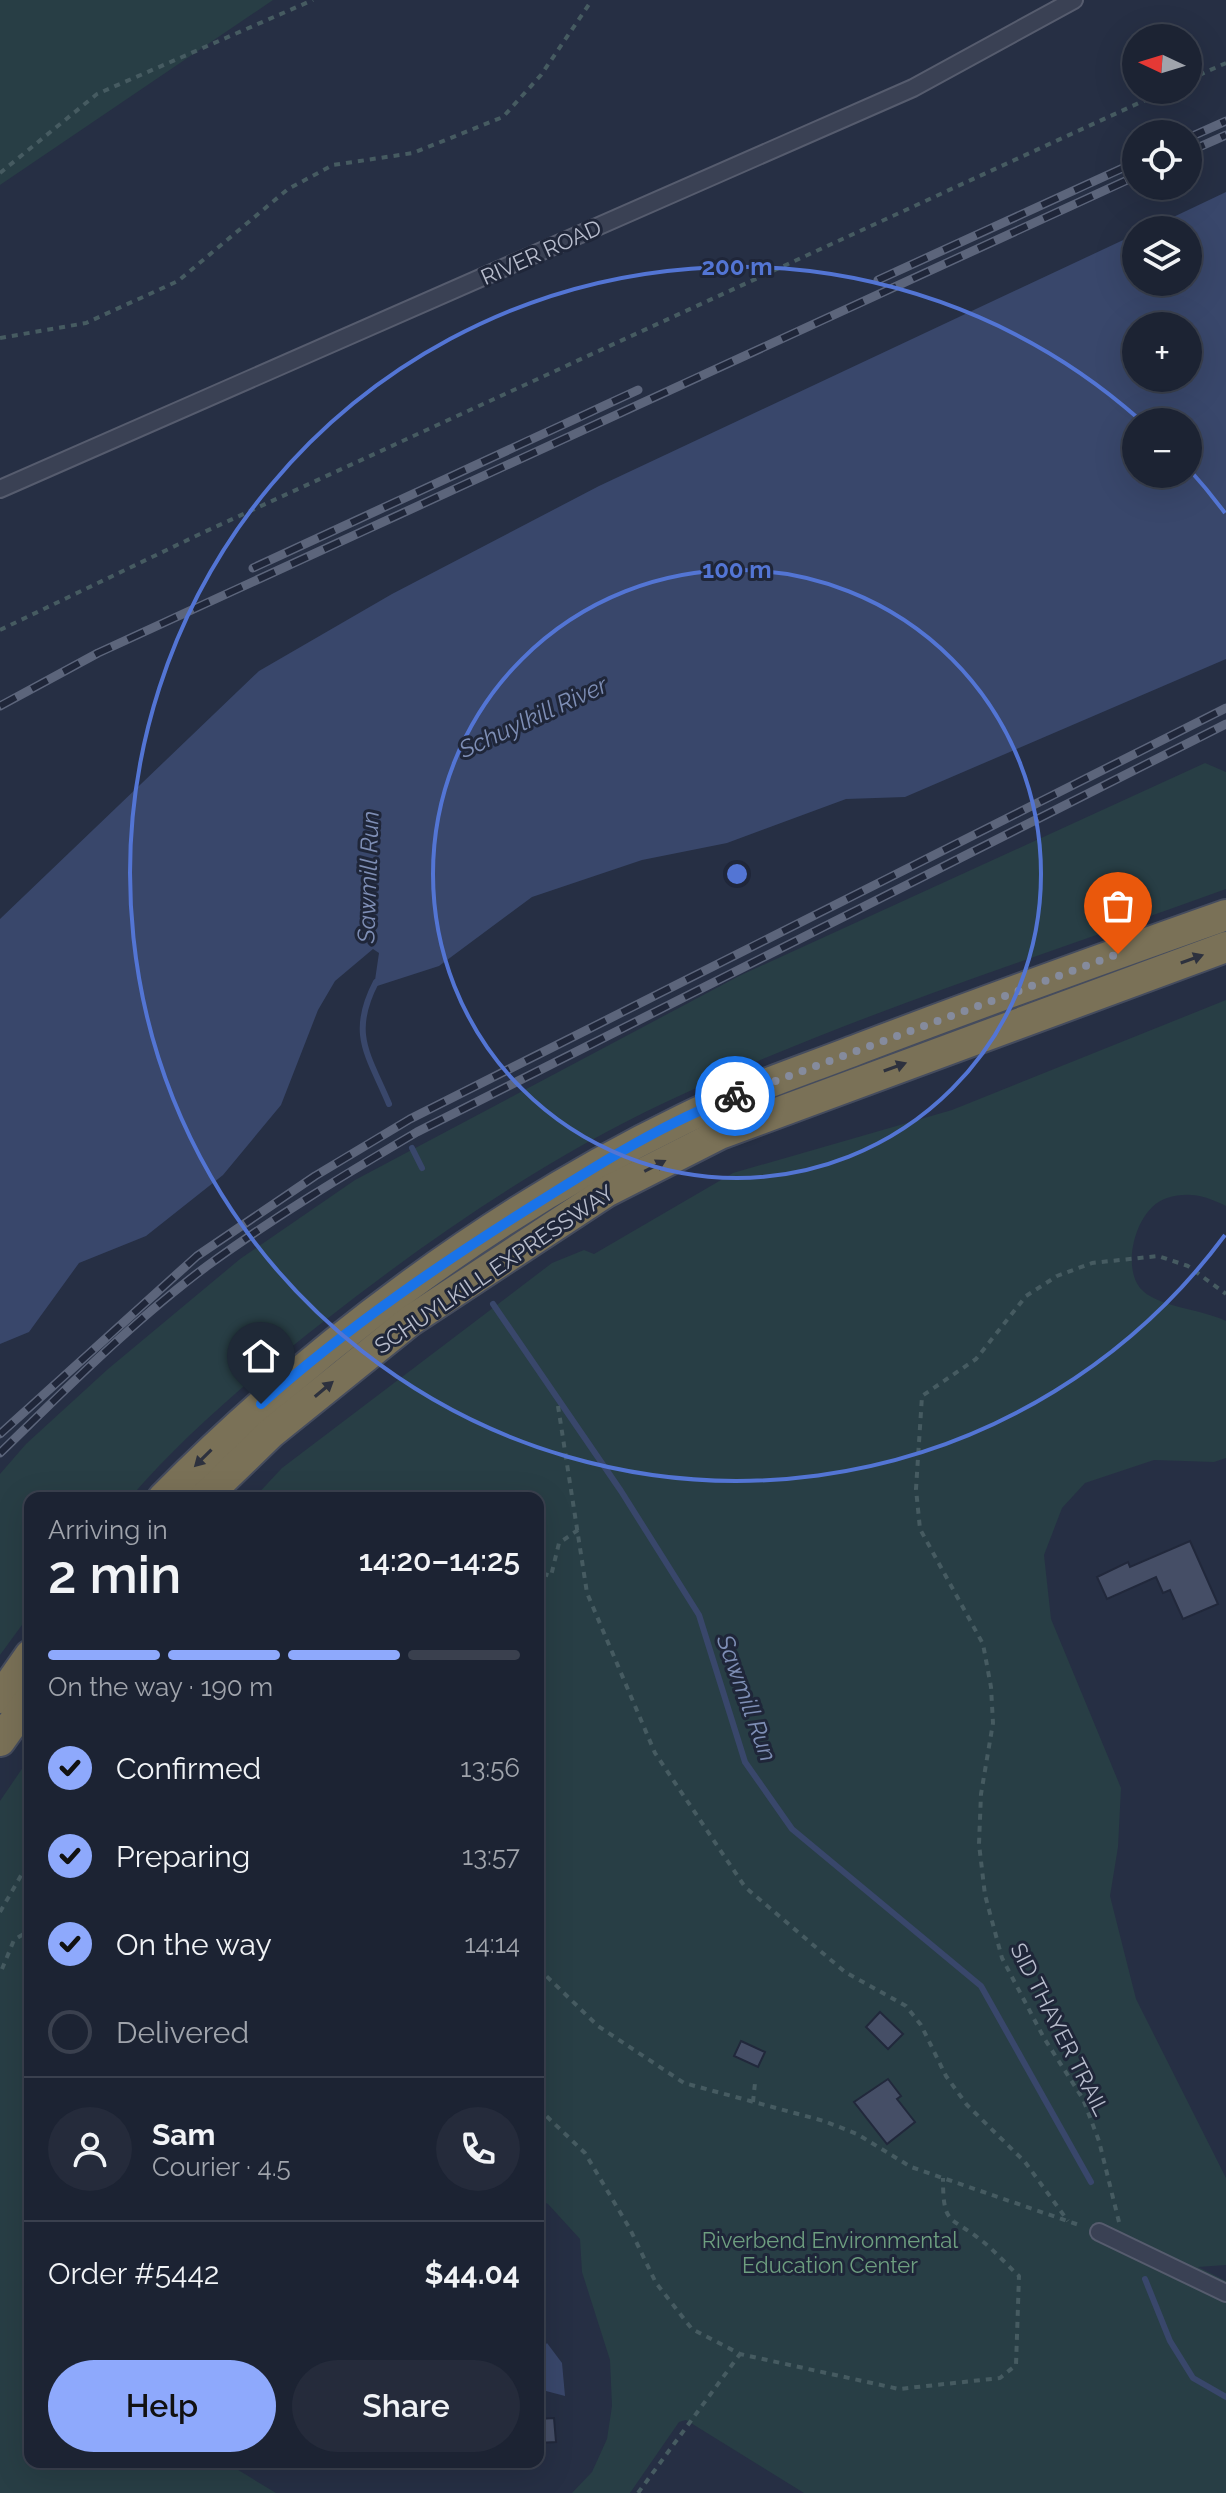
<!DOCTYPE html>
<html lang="en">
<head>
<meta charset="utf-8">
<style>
  :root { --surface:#1c2333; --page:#252b3b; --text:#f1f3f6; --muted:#a0a4ac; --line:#3a404e; --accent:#8ea9fc }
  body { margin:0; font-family:Raleway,sans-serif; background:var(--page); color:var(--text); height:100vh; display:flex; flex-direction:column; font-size:30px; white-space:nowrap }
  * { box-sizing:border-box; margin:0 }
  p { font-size:26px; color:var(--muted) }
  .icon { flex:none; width:44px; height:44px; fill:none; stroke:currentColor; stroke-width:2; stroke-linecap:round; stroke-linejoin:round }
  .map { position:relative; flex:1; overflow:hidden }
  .panel { position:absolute; left:24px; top:1492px; width:520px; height:976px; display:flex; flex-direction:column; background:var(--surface); border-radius:16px; box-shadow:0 8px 32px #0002,0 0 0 2px var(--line) }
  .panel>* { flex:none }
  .needle { width:52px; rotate:274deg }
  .controls { position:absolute; left:1122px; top:24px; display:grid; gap:16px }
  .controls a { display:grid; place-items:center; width:80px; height:80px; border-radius:50%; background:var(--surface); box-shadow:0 8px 32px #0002,0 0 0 2px var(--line); font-size:40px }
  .pin { position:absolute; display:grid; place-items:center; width:68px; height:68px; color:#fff; margin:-82px -34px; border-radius:50% 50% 50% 0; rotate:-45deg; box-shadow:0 0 8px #0007 }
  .pin .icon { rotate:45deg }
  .courier { position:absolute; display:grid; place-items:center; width:80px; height:80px; margin:-40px; border:6px solid #1a73e8; border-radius:50%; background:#fff; color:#222; box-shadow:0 2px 10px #0007 }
  .headline em { font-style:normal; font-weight:600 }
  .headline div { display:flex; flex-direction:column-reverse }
  .headline { display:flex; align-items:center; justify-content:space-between; height:136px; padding:0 24px }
  h1 { font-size:52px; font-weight:600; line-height:60px }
  .bar { display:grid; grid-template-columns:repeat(4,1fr); gap:12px 8px; align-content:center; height:96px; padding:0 24px }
  .bar i { height:10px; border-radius:6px; background:var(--line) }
  .bar .selected { background:var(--accent) }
  .bar p { grid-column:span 4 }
  .line { display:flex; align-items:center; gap:20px; padding:0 24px; border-top:2px solid var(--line) }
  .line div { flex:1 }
  .round { display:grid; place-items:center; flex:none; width:84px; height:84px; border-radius:42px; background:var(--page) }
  ol { padding:0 24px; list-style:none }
  li { display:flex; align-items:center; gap:24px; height:88px }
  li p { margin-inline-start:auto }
  li .icon { padding:8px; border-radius:50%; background:var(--accent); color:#111; stroke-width:4 }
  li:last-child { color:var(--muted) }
  li i { width:44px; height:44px; border:4px solid var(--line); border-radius:50% }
  .primary-button { display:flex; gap:16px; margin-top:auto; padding:16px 24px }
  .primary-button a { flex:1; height:92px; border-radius:48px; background:var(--accent); color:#111; font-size:32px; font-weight:600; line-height:92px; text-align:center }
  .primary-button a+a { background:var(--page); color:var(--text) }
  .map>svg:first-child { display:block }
</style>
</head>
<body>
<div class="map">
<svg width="1226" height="2493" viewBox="0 0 1226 2493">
  <rect width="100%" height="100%" fill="#262f44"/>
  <g fill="#283e45">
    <polygon points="0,0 273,0 0,185"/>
    <path d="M1205 763 1226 772V889C1039 957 846 1017 666 1102 543 1160 429 1239 323 1322 255 1375 186 1433 130 1498H30V1614L0 1655V1474L26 1444 108 1369 240 1259 355 1180 739 976Z"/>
    <path d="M1226 1000V1206C1206 1196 1189 1191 1167 1198 1137 1207 1121 1264 1140 1288 1156 1307 1202 1309 1226 1321V1458L1214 1462 1154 1460 1085 1483 1062 1508 1044 1555 1051 1619 1121 1788 1118 1847 1110 1896 1136 1999 1226 2178V2265L1198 2267 1226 2281V2493H804L686 2420 679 2422 630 2493H572L592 2472 607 2439 612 2406 610 2360 582 2272 580 2239 548 2204 538 2200V1498H254L282 1468 552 1263 584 1250 594 1254 733 1173 952 1110Z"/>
    <polygon points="30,1757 30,2462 225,2462 276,2493 0,2493 0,1801"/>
  </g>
  <g fill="#39476b" fill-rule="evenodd">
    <path d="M1226 192V659L905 797 846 799 727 843 642 860 532 897 439 966 374 987 379 953 373 949 335 981 318 1010 281 1105 223 1175 146 1236 79 1263 29 1332 0 1344V919L259 671 392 594 599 486 1136 234V282H1188V230H1146ZM1136 326H1188V378H1136ZM1136 422H1188V474H1136Z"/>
    <polygon points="547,2343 562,2363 565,2396 546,2391 538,2353"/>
  </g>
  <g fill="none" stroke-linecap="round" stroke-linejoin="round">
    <g stroke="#39476b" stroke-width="6">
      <path d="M376 982C349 1034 368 1054 389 1104"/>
      <polyline points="412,1148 422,1168"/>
      <polyline points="493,1304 621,1491 699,1615 745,1762 792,1829 981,1986 1091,2182"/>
      <polyline points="1145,2279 1170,2341 1193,2378 1226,2397"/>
    </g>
  </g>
  <g fill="#454e66" stroke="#21283b" stroke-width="2">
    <polygon points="1190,1541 1218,1604 1183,1619 1170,1590 1163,1593 1156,1577 1107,1599 1097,1577 1128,1562 1130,1567"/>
    <polygon points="880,2012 903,2034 888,2049 866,2027"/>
    <polygon points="741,2041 765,2052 758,2067 734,2056"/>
    <polygon points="888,2079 901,2096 897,2099 915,2122 887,2144 854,2102"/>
    <polygon points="554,2418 556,2442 538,2443 538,2419"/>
  </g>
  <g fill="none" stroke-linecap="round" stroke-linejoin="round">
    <defs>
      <g id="street">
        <polyline points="0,489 913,88 1074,0"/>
        <polyline points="1099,2232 1226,2293"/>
      </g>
      <g id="highway">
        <path d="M163 1498C311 1348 494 1211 684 1119 741 1091 802 1071 861 1048 982 1002 1104 958 1226 915"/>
        <polyline points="204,1498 271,1433 410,1321 606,1192 720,1134 1226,947"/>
        <polyline points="0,1698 30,1655"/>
        <polyline points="0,1741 30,1699"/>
      </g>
    </defs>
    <use href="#street" stroke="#565c6e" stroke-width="20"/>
    <use href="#highway" stroke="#454c5e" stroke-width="34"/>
    <g stroke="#465b61" stroke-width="4" stroke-dasharray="6 6" stroke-linecap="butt">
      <polyline points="1188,80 1226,63"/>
      <polyline points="0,173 97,94 313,0"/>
      <polyline points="0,338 86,323 178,281 288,189 333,165 413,153 503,117 541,75 592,0"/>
      <polyline points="0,630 200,534 1167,90"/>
      <polyline points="558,1406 587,1593 655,1753 745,1887 845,1972 906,2006 921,2025 946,2076 967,2105 1025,2162 1068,2221"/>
      <polyline points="538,1562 544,1574 551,1576 559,1543 578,1530"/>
      <polyline points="0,1912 30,1860"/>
      <polyline points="538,1968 598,2026 684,2083 824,2121 857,2134 911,2167 1082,2226"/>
      <polyline points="2,1969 14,1940 30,1930"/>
      <polyline points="753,2102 755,2083"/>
      <path d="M538 2108 585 2153 630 2229 656 2283 692 2329 740 2354 899 2389 1000 2378 1016 2365 1019 2276C1007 2265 995 2251 982 2241 950 2215 943 2227 943 2178"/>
      <polyline points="1119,2222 1099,2141 1083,2099 1044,2038 1002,1958 985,1895 979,1844 981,1794 993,1723 991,1687 983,1644 920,1529 916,1489 922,1396 976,1359 1026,1296 1057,1276 1092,1263 1158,1256 1188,1266 1226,1294"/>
      <polyline points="638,2493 740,2354"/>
    </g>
    <use href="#street" stroke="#3a4154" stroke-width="16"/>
    <use href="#highway" stroke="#7a7157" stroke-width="30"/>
    <defs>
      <g id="rail">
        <polyline points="1188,138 1226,121"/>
        <polyline points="1188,152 1226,135"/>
        <polyline points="878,280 1136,162"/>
        <polyline points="253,568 638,390"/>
        <polyline points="0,706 98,653 1136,176"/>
        <polyline points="0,1434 197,1256 315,1176 410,1119 1226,708"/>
        <path d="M0 1453C66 1389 133 1321 207 1266 274 1217 346 1174 417 1132L1226 724"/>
      </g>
    </defs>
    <use href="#rail" stroke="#5c657b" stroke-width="9"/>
    <use href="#rail" stroke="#1f2639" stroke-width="6" stroke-dasharray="18" stroke-linecap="butt"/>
  </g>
  <defs><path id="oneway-solid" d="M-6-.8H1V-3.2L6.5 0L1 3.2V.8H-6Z" transform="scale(2)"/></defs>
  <g fill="#2d313e">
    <use href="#oneway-solid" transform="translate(1192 959) rotate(-20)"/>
    <use href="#oneway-solid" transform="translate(895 1067) rotate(-20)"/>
    <use href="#oneway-solid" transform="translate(655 1166) rotate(-27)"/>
    <use href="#oneway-solid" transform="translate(324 1389) rotate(-40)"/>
    <use href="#oneway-solid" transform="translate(203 1458) rotate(135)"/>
  </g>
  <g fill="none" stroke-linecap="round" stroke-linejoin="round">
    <polyline stroke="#858b9d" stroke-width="8" stroke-dasharray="0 14.4" points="735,1096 1118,954"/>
    <path stroke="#1a73e8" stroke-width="10" d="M261 1404C347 1327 444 1261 542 1200 604 1161 666 1122 735 1096"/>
  </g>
  <g fill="none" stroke="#5375d4" stroke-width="4">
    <circle cx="737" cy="874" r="304"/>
    <path d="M1225 1235A607 607 0 1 1 1139 419M1188 468A607 607 0 0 1 1225 513"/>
  </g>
  <g text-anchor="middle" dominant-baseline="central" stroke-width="6" stroke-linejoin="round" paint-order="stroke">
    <g font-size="22" fill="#b8bdcd" stroke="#1f2639">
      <text transform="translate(541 252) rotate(-24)">RIVER ROAD</text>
      <text transform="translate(494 1269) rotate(-34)">SCHUYLKILL EXPRESSWAY</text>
      <text transform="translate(1060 2029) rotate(63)">SID THAYER TRAIL</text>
    </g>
    <g font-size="22" fill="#6e9f80" stroke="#1f2639">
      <text x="830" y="2240">Riverbend Environmental<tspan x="830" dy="25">Education Center</tspan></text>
    </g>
    <g font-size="24" font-style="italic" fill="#7e8eb5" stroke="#1f2639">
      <text transform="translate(533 717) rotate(-25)">Schuylkill River</text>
      <text transform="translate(368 877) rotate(-88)">Sawmill Run</text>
      <text transform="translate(747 1698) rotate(70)">Sawmill Run</text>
    </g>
  </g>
  <circle cx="737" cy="874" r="12" fill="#5375d4" stroke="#1f2639" stroke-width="4"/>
  <g font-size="24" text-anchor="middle" font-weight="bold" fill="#5375d4" stroke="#1f2639" stroke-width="6" stroke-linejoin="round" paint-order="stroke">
    <text x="737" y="275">200 m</text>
    <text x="737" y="578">100 m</text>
  </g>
</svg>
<div class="controls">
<a><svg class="needle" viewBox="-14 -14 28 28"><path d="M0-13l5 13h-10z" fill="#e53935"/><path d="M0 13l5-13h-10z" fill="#a0a4ac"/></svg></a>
<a><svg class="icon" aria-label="locate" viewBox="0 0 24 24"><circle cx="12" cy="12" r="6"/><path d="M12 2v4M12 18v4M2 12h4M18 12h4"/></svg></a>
<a><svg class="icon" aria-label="layers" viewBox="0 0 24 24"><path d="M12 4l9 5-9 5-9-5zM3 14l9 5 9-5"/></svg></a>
<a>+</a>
<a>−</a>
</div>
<div class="pin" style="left:1118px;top:954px;background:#ea580c"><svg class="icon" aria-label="bag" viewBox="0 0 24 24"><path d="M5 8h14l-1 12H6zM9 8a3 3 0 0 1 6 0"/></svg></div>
<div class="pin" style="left:261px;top:1404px;background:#1f2937"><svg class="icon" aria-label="home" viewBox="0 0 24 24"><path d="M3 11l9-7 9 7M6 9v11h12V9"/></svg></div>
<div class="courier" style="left:735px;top:1096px"><svg class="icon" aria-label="bike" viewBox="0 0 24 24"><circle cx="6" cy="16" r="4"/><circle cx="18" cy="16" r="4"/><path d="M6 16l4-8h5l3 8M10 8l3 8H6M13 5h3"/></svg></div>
<section class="panel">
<div class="headline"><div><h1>2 min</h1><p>Arriving in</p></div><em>14:20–14:25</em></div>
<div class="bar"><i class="selected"></i><i class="selected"></i><i class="selected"></i><i></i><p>On the way · 190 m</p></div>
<ol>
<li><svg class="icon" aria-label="check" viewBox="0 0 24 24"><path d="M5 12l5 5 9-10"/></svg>Confirmed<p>13:56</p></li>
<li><svg class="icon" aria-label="check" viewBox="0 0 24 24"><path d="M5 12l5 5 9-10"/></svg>Preparing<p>13:57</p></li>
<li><svg class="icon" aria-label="check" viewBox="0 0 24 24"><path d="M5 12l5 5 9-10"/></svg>On the way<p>14:14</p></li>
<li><i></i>Delivered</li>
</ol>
<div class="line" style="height:144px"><a class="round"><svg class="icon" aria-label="person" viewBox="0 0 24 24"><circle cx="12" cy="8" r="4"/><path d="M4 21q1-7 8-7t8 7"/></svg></a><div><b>Sam</b><p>Courier · 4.5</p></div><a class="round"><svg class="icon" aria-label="phone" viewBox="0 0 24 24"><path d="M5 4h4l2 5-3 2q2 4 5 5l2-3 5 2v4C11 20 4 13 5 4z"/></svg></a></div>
<div class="line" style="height:104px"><div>Order #5442</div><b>$44.04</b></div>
<div class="primary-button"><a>Help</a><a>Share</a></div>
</section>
</div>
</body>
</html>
